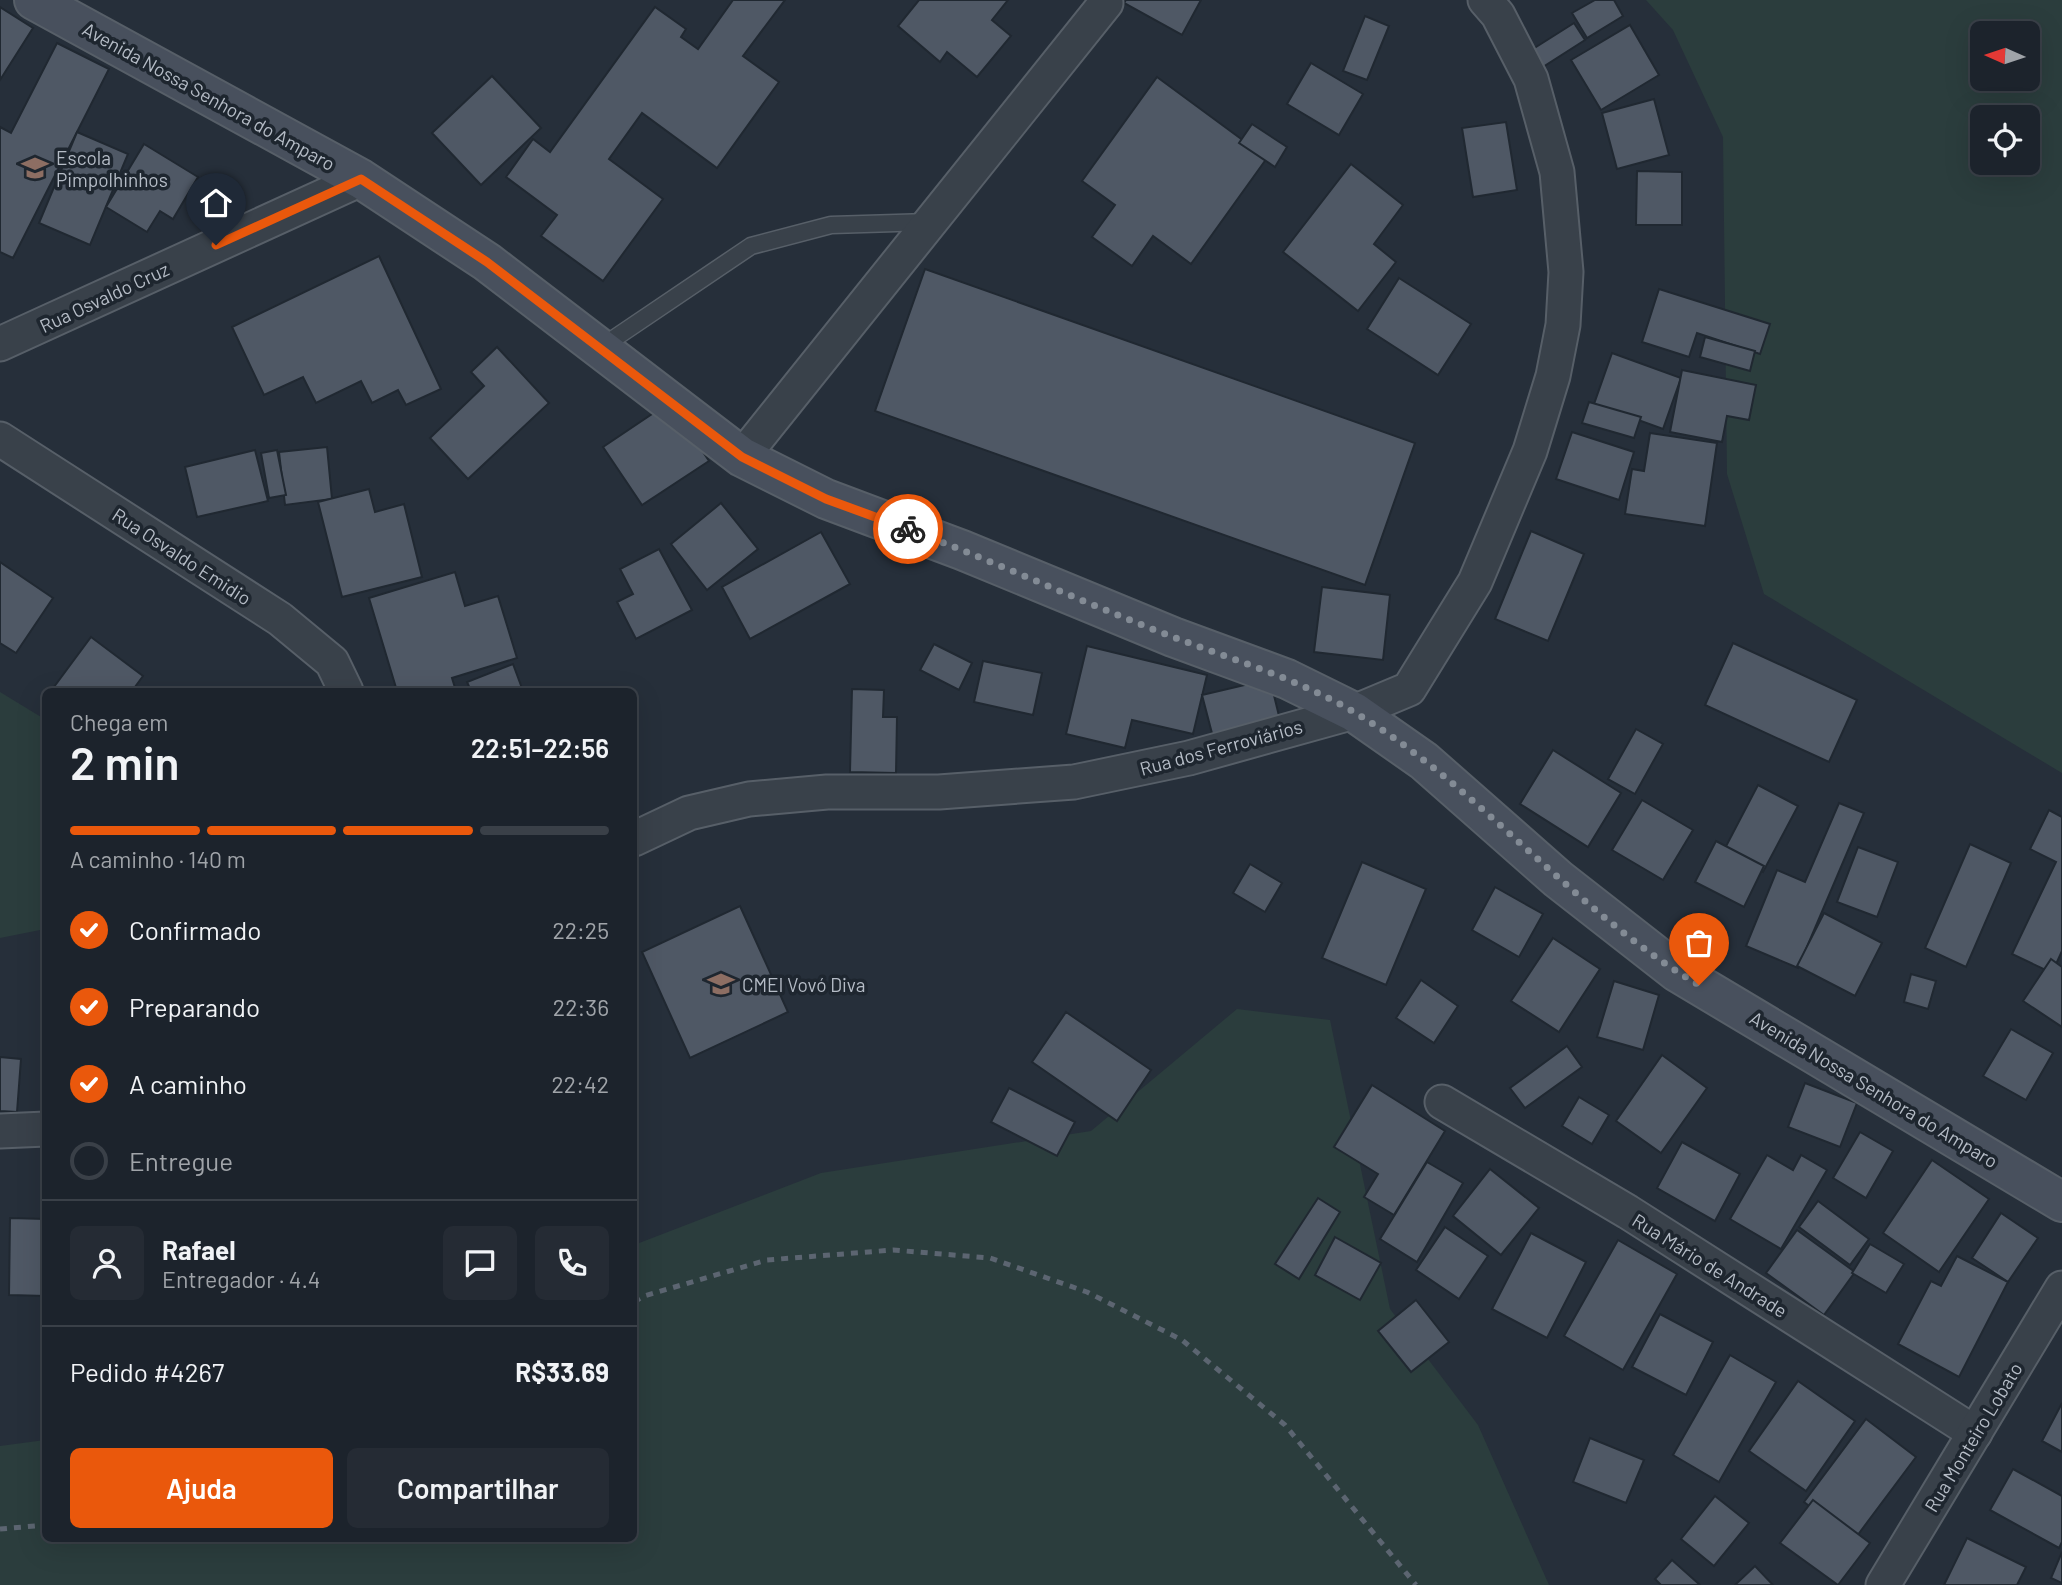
<!DOCTYPE html>
<html lang="pt">
<head>
<meta charset="utf-8">
<style>
  :root { --surface:#1c232c; --page:#252b34; --text:#f1f3f6; --muted:#a0a4a9; --line:#3a4048; --accent:#ea580c }
  body { margin:0; font-family:Barlow,sans-serif; background:var(--page); color:var(--text); height:100vh; display:flex; flex-direction:column; font-size:26px; white-space:nowrap }
  * { box-sizing:border-box; margin:0 }
  p { font-size:23px; color:var(--muted) }
  .icon { flex:none; width:38px; height:38px; fill:none; stroke:currentColor; stroke-width:2; stroke-linecap:round; stroke-linejoin:round }
  .map { position:relative; flex:1; overflow:hidden }
  .side { position:absolute; left:42px; top:688px; width:595px; height:854px; display:flex; flex-direction:column; background:var(--surface); border-radius:10px; box-shadow:0 7px 28px #0002,0 0 0 2px var(--line) }
  .side>* { flex:none }
  .needle { width:46px; rotate:273deg }
  .buttons { position:absolute; left:1970px; top:21px; display:grid; gap:14px }
  .buttons a { display:grid; place-items:center; width:70px; height:70px; border-radius:10px; background:var(--surface); box-shadow:0 7px 28px #0002,0 0 0 2px var(--line); font-size:35px }
  .pin { position:absolute; display:grid; place-items:center; width:60px; height:60px; color:#fff; margin:-72px -30px; border-radius:50% 50% 50% 0; rotate:-45deg; box-shadow:0 0 7px #0007 }
  .pin .icon { rotate:45deg }
  .courier { position:absolute; display:grid; place-items:center; width:70px; height:70px; margin:-35px; border:5px solid #ea580c; border-radius:50%; background:#fff; color:#222; box-shadow:0 2px 9px #0007 }
  .overview em { font-style:normal; font-weight:600 }
  .overview div { display:flex; flex-direction:column-reverse }
  .overview { display:flex; align-items:center; justify-content:space-between; height:119px; padding:0 28px }
  h1 { font-size:46px; font-weight:600; line-height:52px }
  .bar { display:grid; grid-template-columns:repeat(4,1fr); gap:10px 7px; align-content:center; height:84px; padding:0 28px }
  .bar i { height:9px; border-radius:5px; background:var(--line) }
  .bar .on { background:var(--accent) }
  .bar p { grid-column:span 4 }
  .line { display:flex; align-items:center; gap:18px; padding:0 28px; border-top:2px solid var(--line) }
  .line div { flex:1 }
  .round { display:grid; place-items:center; flex:none; width:74px; height:74px; border-radius:10px; background:var(--page) }
  ol { padding:0 28px; list-style:none }
  li { display:flex; align-items:center; gap:21px; height:77px }
  li p { margin-inline-start:auto }
  li .icon { padding:7px; border-radius:50%; background:var(--accent); color:#fff; stroke-width:4 }
  li:last-child { color:var(--muted) }
  li i { width:38px; height:38px; border:4px solid var(--line); border-radius:50% }
  .cta { display:flex; gap:14px; margin-top:auto; padding:14px 28px }
  .cta a { flex:1; height:80px; border-radius:10px; background:var(--accent); color:#fff; font-size:28px; font-weight:600; line-height:80px; text-align:center }
  .cta a+a { background:var(--page); color:var(--text) }
  .map>svg:first-child { display:block }
</style>
</head>
<body>
<div class="map">
<svg width="2062" height="1585" viewBox="0 0 2062 1585">
  <rect width="100%" height="100%" fill="#262f3a"/>
  <g fill="#2b3d3d" fill-rule="evenodd">
    <path d="M1646 0H2062V773L1764 594 1727 474 1723 137 1673 30ZM1983 33H2028V79H1983ZM1983 117H2028V163H1983Z"/>
    <polygon points="0,692 41,717 46,723 45,929 0,938"/>
    <polygon points="1237,1009 1330,1020 1390,1309 1478,1425 1549,1585 0,1585 0,1446 45,1440 46,1538 634,1538 634,1245 821,1173 1091,1131"/>
  </g>
  <g fill="#4f5865" stroke="#202831" stroke-width="2">
    <polygon points="733,0 785,0 743,56 779,82 717,168 642,113 609,159 663,199 603,281 541,236 557,215 506,177 533,139 550,152 655,7 686,29 681,37 698,49"/>
    <polygon points="919,0 1008,0 992,20 1011,36 977,77 947,52 940,62 898,26"/>
    <polygon points="1126,0 1201,0 1182,35 1124,3"/>
    <polygon points="1595,0 1614,0 1623,16 1587,38 1572,13"/>
    <polygon points="0,7 33,28 0,80"/>
    <polygon points="1365,16 1389,26 1367,80 1343,71"/>
    <polygon points="1574,23 1585,40 1535,72 1525,54"/>
    <polygon points="1630,25 1659,75 1601,110 1571,60"/>
    <polygon points="57,43 109,69 13,258 0,252 0,127 11,133"/>
    <polygon points="1311,63 1363,94 1339,135 1287,104"/>
    <polygon points="492,76 541,128 481,185 432,133"/>
    <polygon points="1157,77 1267,158 1191,264 1153,236 1132,266 1092,237 1115,205 1082,181"/>
    <polygon points="1654,99 1669,155 1617,169 1602,113"/>
    <polygon points="1506,122 1517,190 1473,197 1462,128"/>
    <polygon points="1252,124 1287,147 1275,167 1239,143"/>
    <polygon points="77,132 128,154 90,245 39,223"/>
    <polygon points="144,144 198,177 173,219 160,211 147,232 106,207"/>
    <polygon points="1351,164 1403,205 1374,244 1396,262 1358,311 1283,252"/>
    <polygon points="1637,171 1682,172 1682,225 1636,225"/>
    <polygon points="379,256 441,389 406,405 398,390 372,403 361,381 316,403 303,377 264,395 232,327"/>
    <polygon points="925,269 1415,443 1365,585 875,411"/>
    <polygon points="1399,278 1471,324 1438,375 1367,329"/>
    <polygon points="1659,289 1770,324 1760,354 1697,333 1689,357 1642,342"/>
    <polygon points="1705,337 1755,351 1750,371 1700,357"/>
    <polygon points="497,347 549,403 468,479 430,438 484,386 471,372"/>
    <polygon points="1612,353 1681,378 1663,429 1594,404"/>
    <polygon points="1682,370 1756,385 1749,420 1727,416 1722,442 1670,432"/>
    <polygon points="670,402 709,461 642,505 603,447"/>
    <polygon points="1589,402 1641,417 1634,438 1582,423"/>
    <polygon points="1572,432 1634,452 1619,500 1556,479"/>
    <polygon points="1650,433 1717,443 1705,526 1625,514 1632,469 1644,471"/>
    <polygon points="327,447 332,499 285,505 279,452"/>
    <polygon points="255,450 268,501 197,517 185,467"/>
    <polygon points="277,450 286,495 269,498 261,453"/>
    <polygon points="369,489 375,512 404,504 422,577 342,597 318,502"/>
    <polygon points="721,503 758,549 707,590 671,544"/>
    <polygon points="1531,531 1584,554 1548,641 1495,619"/>
    <polygon points="821,532 850,584 750,639 722,587"/>
    <polygon points="659,549 692,610 636,639 617,602 633,594 620,569"/>
    <polygon points="0,562 53,598 16,653 0,643"/>
    <polygon points="455,572 465,606 498,596 517,658 452,678 456,691 397,691 369,598"/>
    <polygon points="1322,587 1390,595 1383,660 1314,652"/>
    <polygon points="91,637 143,676 132,691 51,691"/>
    <polygon points="1733,643 1857,700 1829,762 1705,705"/>
    <polygon points="934,644 972,663 959,690 920,670"/>
    <polygon points="1087,646 1207,675 1193,734 1132,720 1125,748 1066,734"/>
    <polygon points="983,661 1042,673 1033,715 974,702"/>
    <polygon points="513,664 523,691 471,691 467,682"/>
    <polygon points="1270,679 1281,724 1214,741 1202,695"/>
    <polygon points="852,689 884,690 883,717 897,717 896,773 850,772"/>
    <polygon points="1636,729 1663,744 1635,794 1608,779"/>
    <polygon points="1553,750 1621,793 1588,847 1520,804"/>
    <polygon points="1758,785 1798,806 1763,872 1723,852"/>
    <polygon points="1642,800 1693,830 1663,880 1612,850"/>
    <polygon points="1839,803 1864,813 1798,968 1746,946 1777,870 1805,882"/>
    <polygon points="2049,810 2062,817 2062,951 2052,973 2012,954 2056,862 2030,849"/>
    <polygon points="1716,841 1764,866 1744,907 1695,882"/>
    <polygon points="1970,844 2011,863 1966,967 1925,948"/>
    <polygon points="1858,847 1898,862 1877,917 1837,902"/>
    <polygon points="1362,862 1426,889 1386,985 1322,958"/>
    <polygon points="1250,864 1282,883 1265,912 1233,893"/>
    <polygon points="1495,887 1543,914 1519,957 1472,930"/>
    <polygon points="740,906 788,1012 690,1058 642,952"/>
    <polygon points="1824,913 1882,943 1855,996 1797,966"/>
    <polygon points="1553,938 1600,969 1559,1032 1511,1001"/>
    <polygon points="2051,959 2062,967 2062,1027 2023,1001"/>
    <polygon points="1911,974 1936,981 1928,1009 1904,1002"/>
    <polygon points="1421,980 1458,1006 1434,1043 1396,1018"/>
    <polygon points="1614,981 1659,995 1643,1050 1597,1037"/>
    <polygon points="1066,1012 1151,1070 1117,1121 1032,1062"/>
    <polygon points="2011,1029 2053,1053 2026,1100 1983,1076"/>
    <polygon points="1567,1046 1582,1067 1525,1108 1510,1088"/>
    <polygon points="1662,1055 1707,1088 1661,1153 1616,1121"/>
    <polygon points="0,1057 21,1059 17,1112 0,1111"/>
    <polygon points="1805,1083 1857,1103 1840,1147 1788,1127"/>
    <polygon points="1372,1085 1445,1131 1394,1215 1364,1197 1378,1174 1334,1147"/>
    <polygon points="1009,1088 1075,1122 1057,1156 991,1122"/>
    <polygon points="1579,1097 1609,1115 1592,1144 1562,1126"/>
    <polygon points="1860,1132 1893,1151 1866,1198 1833,1178"/>
    <polygon points="1682,1142 1740,1174 1715,1221 1657,1188"/>
    <polygon points="1767,1155 1793,1170 1801,1155 1827,1170 1781,1249 1730,1219"/>
    <polygon points="1932,1160 1989,1199 1939,1272 1883,1233"/>
    <polygon points="1427,1162 1463,1183 1417,1262 1380,1239"/>
    <polygon points="1490,1169 1539,1208 1501,1255 1453,1216"/>
    <polygon points="1318,1198 1340,1212 1299,1279 1275,1264"/>
    <polygon points="1818,1201 1869,1239 1850,1265 1799,1227"/>
    <polygon points="2001,1213 2038,1238 2008,1282 1972,1258"/>
    <polygon points="10,1218 46,1219 46,1296 9,1295"/>
    <polygon points="1445,1227 1488,1256 1459,1299 1416,1270"/>
    <polygon points="1797,1230 1855,1272 1824,1315 1766,1273"/>
    <polygon points="1531,1233 1586,1262 1547,1338 1492,1309"/>
    <polygon points="1335,1237 1381,1263 1360,1300 1315,1275"/>
    <polygon points="1618,1240 1677,1274 1623,1370 1564,1336"/>
    <polygon points="1870,1244 1904,1264 1886,1293 1852,1273"/>
    <polygon points="1957,1256 2008,1282 1959,1377 1898,1344 1931,1281 1941,1286"/>
    <polygon points="1416,1300 1449,1342 1411,1372 1378,1331"/>
    <polygon points="1660,1314 1713,1342 1686,1395 1632,1367"/>
    <polygon points="1730,1355 1776,1382 1719,1482 1673,1455"/>
    <polygon points="1798,1381 1855,1421 1806,1491 1749,1451"/>
    <polygon points="2062,1403 2062,1452 2042,1441"/>
    <polygon points="1866,1419 1916,1457 1854,1540 1804,1502"/>
    <polygon points="1590,1438 1644,1460 1626,1503 1573,1482"/>
    <polygon points="2013,1469 2062,1496 2062,1542 2059,1548 1990,1510"/>
    <polygon points="1715,1496 1749,1523 1714,1566 1681,1539"/>
    <polygon points="1813,1500 1870,1543 1838,1585 1780,1543"/>
    <polygon points="1967,1538 2026,1567 2017,1585 1944,1585"/>
    <polygon points="2062,1552 2062,1583 2051,1578"/>
    <polygon points="1672,1560 1700,1585 1661,1585 1655,1579"/>
    <polygon points="1755,1566 1773,1585 1735,1585"/>
  </g>
  <g fill="none" stroke-linecap="round" stroke-linejoin="round">
    <defs>
      <polyline id="lane" points="600,348 751,246 831,225 929,222"/>
      <g id="street">
        <polyline points="0,344 361,179"/>
        <polyline points="0,439 280,619 332,662 346,691"/>
        <polyline points="742,457 1106,3"/>
        <polyline points="634,839 689,813 749,799 827,792 939,792 1074,782 1189,758 1354,712 1409,689 1475,582 1530,451 1553,376 1563,325 1566,272 1557,172 1531,79 1498,15 1485,0"/>
        <polyline points="1442,1102 1628,1212 1975,1433"/>
        <polyline points="0,1131 46,1129"/>
        <polyline points="1883,1585 2062,1288"/>
      </g>
      <polyline id="secondary" points="34,0 361,179 487,262 742,457 826,499 962,550 1173,637 1287,679 1354,712 1424,761 1558,879 1677,972 2062,1202"/>
    </defs>
    <use href="#lane" stroke="#575f68" stroke-width="19"/>
    <use href="#street" stroke="#575f68" stroke-width="37"/>
    <use href="#secondary" stroke="#575f68" stroke-width="42"/>
    <use href="#lane" stroke="#39414a" stroke-width="16"/>
    <use href="#street" stroke="#39414a" stroke-width="33"/>
    <use href="#secondary" stroke="#48505d" stroke-width="38"/>
    <g stroke="#5c6571" stroke-width="5" stroke-dasharray="7 7" stroke-linecap="butt">
      <polyline points="634,1302 644,1296 767,1260 893,1250 990,1258 1087,1292 1182,1340 1285,1425 1416,1585"/>
      <polyline points="0,1529 46,1525"/>
    </g>
  </g>
  <g fill="none" stroke-linecap="round" stroke-linejoin="round">
    <path stroke="#838b95" stroke-width="7" stroke-dasharray="0 12.6" d="M908 529C998 563 1084 603 1173 637 1234 660 1298 679 1354 712 1480 787 1572 910 1699 985"/>
    <polyline stroke="#ea580c" stroke-width="9" points="216,245 361,179 487,262 742,457 826,499 908,529"/>
  </g>
  <defs>
    <symbol id="school-bare" viewBox="-9 -9 18 18"><path d="M0-5L7-2L0 1L-7-2ZM-4 1L0 2.5L4 1V4Q0 6-4 4Z" fill="#8d6e63" stroke="#1e262f" stroke-width="2.5" paint-order="stroke"/></symbol>
  </defs>
  <g fill-rule="evenodd">
    <use href="#school-bare" x="16" y="149" width="38" height="38"/>
    <use href="#school-bare" x="702" y="965" width="38" height="38"/>
  </g>
  <g text-anchor="middle" dominant-baseline="central" stroke-width="7" stroke-linejoin="round" paint-order="stroke">
    <g font-size="19" fill="#b5bcc6" stroke="#1e262f">
      <text transform="translate(209 96) rotate(29)">Avenida Nossa Senhora do Amparo</text>
      <text transform="translate(104 297) rotate(-25)">Rua Osvaldo Cruz</text>
      <text transform="translate(182 556) rotate(33)">Rua Osvaldo Emidio</text>
      <text transform="translate(1221 747) rotate(-15)">Rua dos Ferroviários</text>
      <text transform="translate(1874 1089) rotate(31)">Avenida Nossa Senhora do Amparo</text>
      <text transform="translate(1710 1265) rotate(32)">Rua Mário de Andrade</text>
      <text transform="translate(1973 1437) rotate(-59)">Rua Monteiro Lobato</text>
    </g>
    <g font-size="19" fill="#b5bcc6" stroke="#1e262f" text-anchor="start">
      <text x="56" y="157">Escola<tspan x="56" dy="22">Pimpolhinhos</tspan></text>
      <text x="742" y="984">CMEI Vovó Diva</text>
    </g>
  </g>
</svg>
<div class="buttons">
<a><svg class="needle" viewBox="-14 -14 28 28"><path d="M0-13l5 13h-10z" fill="#e53935"/><path d="M0 13l5-13h-10z" fill="#a0a4a9"/></svg></a>
<a><svg class="icon" aria-label="locate" viewBox="0 0 24 24"><circle cx="12" cy="12" r="6"/><path d="M12 2v4M12 18v4M2 12h4M18 12h4"/></svg></a>
</div>
<div class="pin" style="left:1699px;top:985px;background:#ea580c"><svg class="icon" aria-label="bag" viewBox="0 0 24 24"><path d="M5 8h14l-1 12H6zM9 8a3 3 0 0 1 6 0"/></svg></div>
<div class="pin" style="left:216px;top:245px;background:#1f2937"><svg class="icon" aria-label="home" viewBox="0 0 24 24"><path d="M3 11l9-7 9 7M6 9v11h12V9"/></svg></div>
<div class="courier" style="left:908px;top:529px"><svg class="icon" aria-label="bike" viewBox="0 0 24 24"><circle cx="6" cy="16" r="4"/><circle cx="18" cy="16" r="4"/><path d="M6 16l4-8h5l3 8M10 8l3 8H6M13 5h3"/></svg></div>
<section class="side">
<div class="overview"><div><h1>2 min</h1><p>Chega em</p></div><em>22:51–22:56</em></div>
<div class="bar"><i class="on"></i><i class="on"></i><i class="on"></i><i></i><p>A caminho · 140 m</p></div>
<ol>
<li><svg class="icon" aria-label="check" viewBox="0 0 24 24"><path d="M5 12l5 5 9-10"/></svg>Confirmado<p>22:25</p></li>
<li><svg class="icon" aria-label="check" viewBox="0 0 24 24"><path d="M5 12l5 5 9-10"/></svg>Preparando<p>22:36</p></li>
<li><svg class="icon" aria-label="check" viewBox="0 0 24 24"><path d="M5 12l5 5 9-10"/></svg>A caminho<p>22:42</p></li>
<li><i></i>Entregue</li>
</ol>
<div class="line" style="height:126px"><a class="round"><svg class="icon" aria-label="person" viewBox="0 0 24 24"><circle cx="12" cy="8" r="4"/><path d="M4 21q1-7 8-7t8 7"/></svg></a><div><b>Rafael</b><p>Entregador · 4.4</p></div><a class="round"><svg class="icon" aria-label="chat" viewBox="0 0 24 24"><path d="M4 5h16v11H9l-5 4z"/></svg></a><a class="round"><svg class="icon" aria-label="phone" viewBox="0 0 24 24"><path d="M5 4h4l2 5-3 2q2 4 5 5l2-3 5 2v4C11 20 4 13 5 4z"/></svg></a></div>
<div class="line" style="height:91px"><div>Pedido #4267</div><b>R$33.69</b></div>
<div class="cta"><a>Ajuda</a><a>Compartilhar</a></div>
</section>
</div>
</body>
</html>
